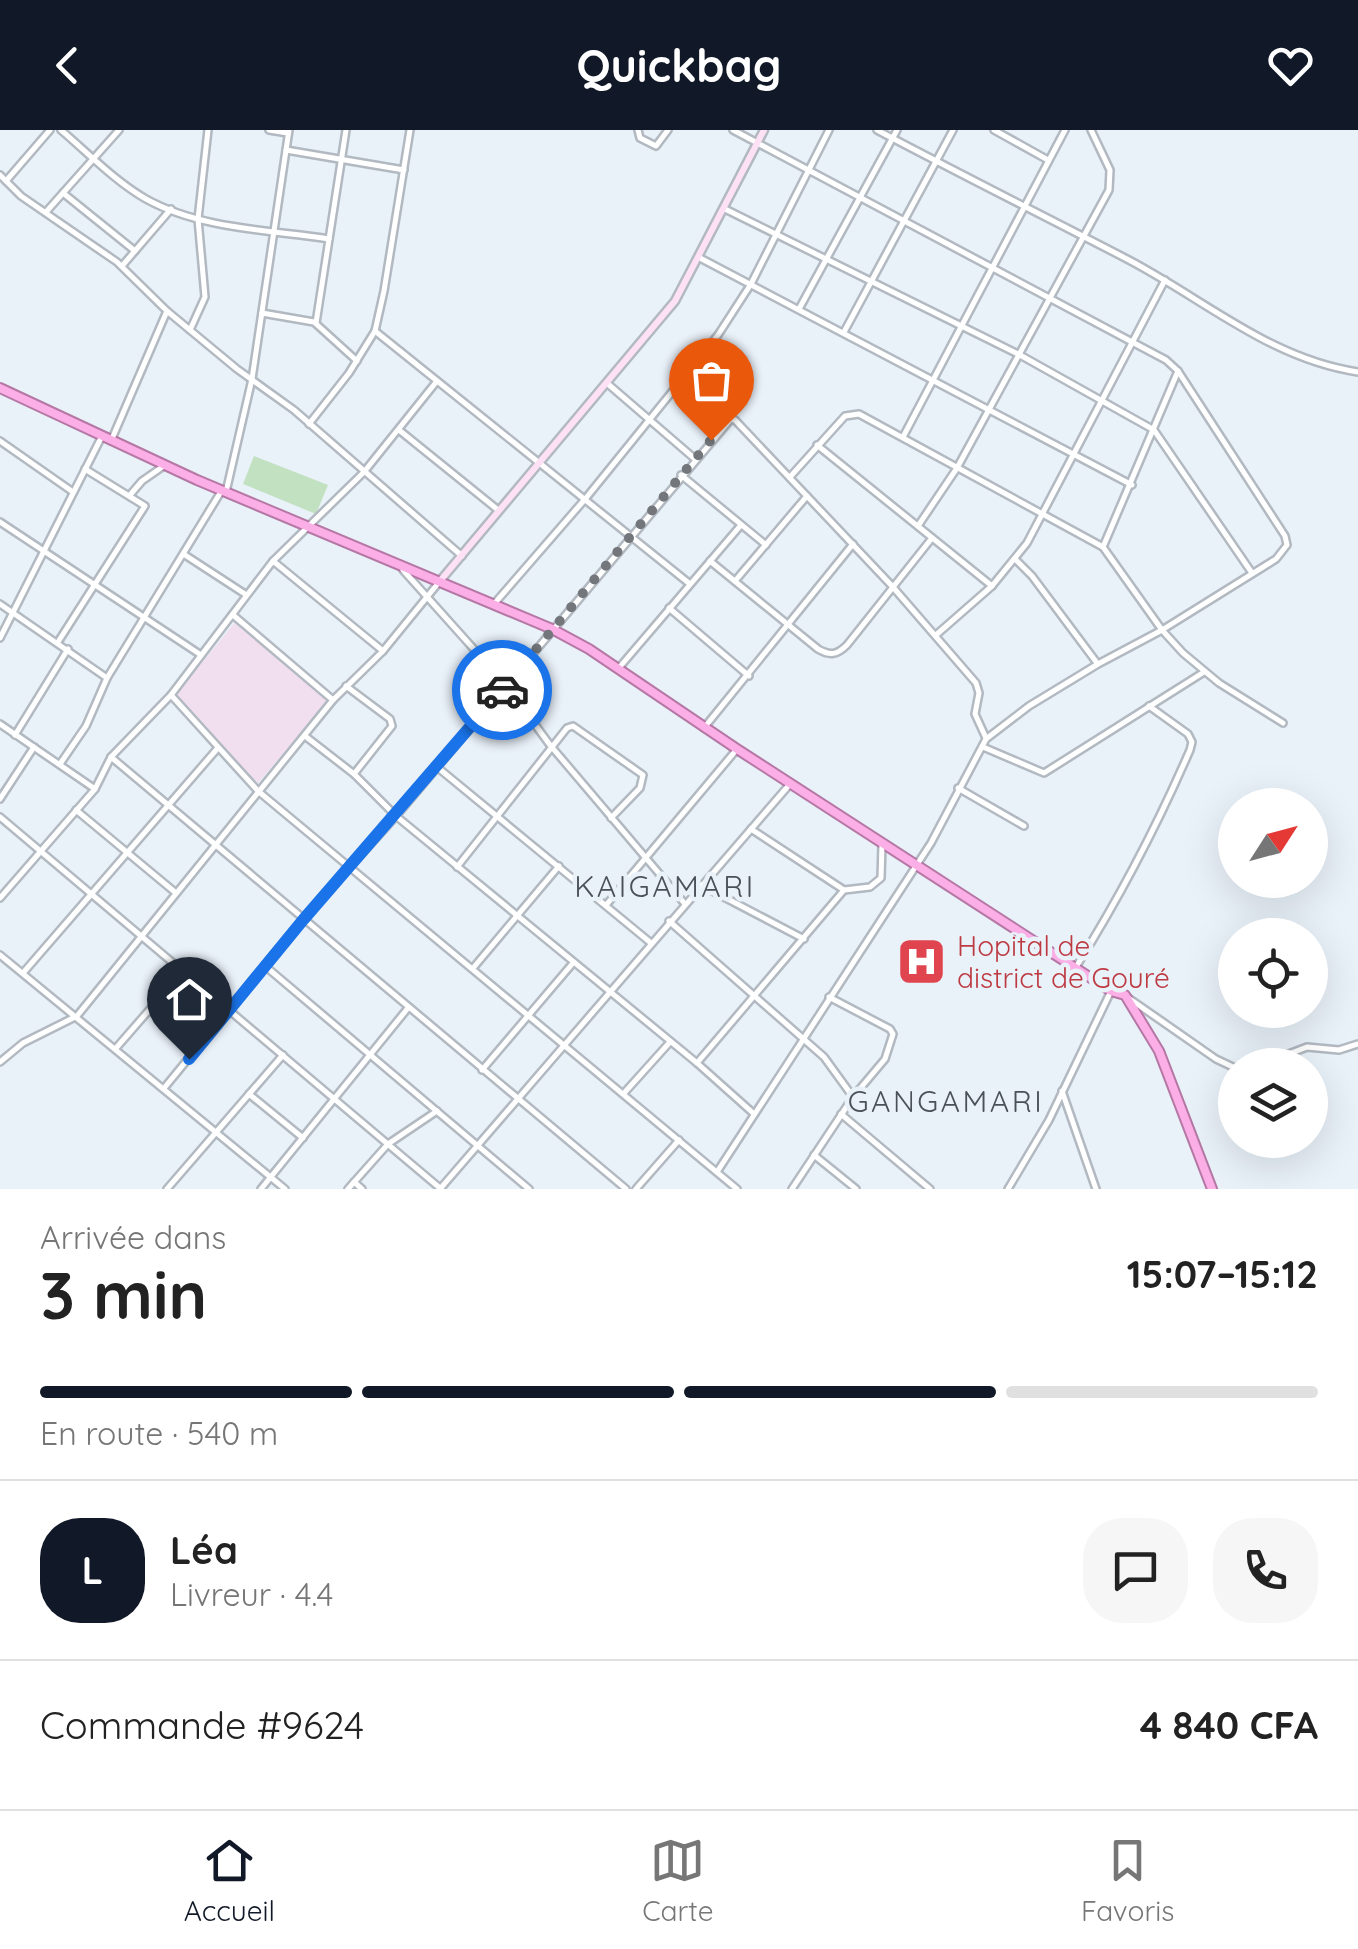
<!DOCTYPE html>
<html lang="fr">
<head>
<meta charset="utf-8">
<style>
  :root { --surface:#fff; --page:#f6f6f6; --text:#222; --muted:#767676; --line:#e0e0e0; --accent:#111827 }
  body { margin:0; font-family:Quicksand,sans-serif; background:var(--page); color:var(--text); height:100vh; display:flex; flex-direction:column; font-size:38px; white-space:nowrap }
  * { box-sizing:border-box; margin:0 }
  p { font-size:32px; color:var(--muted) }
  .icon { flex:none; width:55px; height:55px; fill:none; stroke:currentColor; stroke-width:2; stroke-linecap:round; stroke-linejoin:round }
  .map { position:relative; height:1059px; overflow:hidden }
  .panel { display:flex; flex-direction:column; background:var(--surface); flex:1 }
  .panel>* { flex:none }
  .needle { width:65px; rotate:54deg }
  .buttons { position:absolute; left:1218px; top:658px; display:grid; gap:20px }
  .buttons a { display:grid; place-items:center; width:110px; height:110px; border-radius:50%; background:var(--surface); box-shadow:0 10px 40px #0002; font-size:50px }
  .pin { position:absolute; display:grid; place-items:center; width:85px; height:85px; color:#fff; margin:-102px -42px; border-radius:50% 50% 50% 0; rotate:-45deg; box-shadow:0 0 10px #0007 }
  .pin .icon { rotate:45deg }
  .courier { position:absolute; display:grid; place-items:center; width:100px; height:100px; margin:-50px; border:8px solid #1a73e8; border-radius:50%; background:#fff; color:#222; box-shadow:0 2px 12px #0007 }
  .headline em { font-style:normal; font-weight:700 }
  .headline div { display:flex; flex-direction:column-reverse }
  .headline { display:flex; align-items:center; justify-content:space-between; height:170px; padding:0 40px }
  h1 { font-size:65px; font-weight:700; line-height:75px }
  .bar { display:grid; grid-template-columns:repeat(4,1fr); gap:15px 10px; align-content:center; height:120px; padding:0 40px }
  .bar i { height:12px; border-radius:8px; background:var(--line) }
  .bar .current { background:var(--accent) }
  .bar p { grid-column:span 4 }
  .line { display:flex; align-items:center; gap:25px; padding:0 40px; border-top:2px solid var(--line) }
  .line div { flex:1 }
  .round { display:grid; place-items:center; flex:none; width:105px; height:105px; border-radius:40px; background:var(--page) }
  header { display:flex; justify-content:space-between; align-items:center; height:130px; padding:0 40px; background:var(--accent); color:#fff; font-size:45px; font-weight:700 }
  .tab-bar { display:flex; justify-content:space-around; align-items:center; height:140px; border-top:2px solid var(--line); background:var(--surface); font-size:28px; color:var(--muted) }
  .tab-bar a { display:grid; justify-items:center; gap:5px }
  .tab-bar .current { color:var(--accent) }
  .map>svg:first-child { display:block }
</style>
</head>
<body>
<header><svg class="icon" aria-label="back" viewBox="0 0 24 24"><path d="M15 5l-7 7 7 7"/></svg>Quickbag<svg class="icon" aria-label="heart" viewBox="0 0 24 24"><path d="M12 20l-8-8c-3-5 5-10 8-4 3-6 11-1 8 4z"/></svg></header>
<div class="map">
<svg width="1358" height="1059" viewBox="0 0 1358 1059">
  <rect width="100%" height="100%" fill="#e9f1f9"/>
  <polygon fill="#f1dff0" points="236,491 328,571 258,653 219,616 176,565"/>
  <polygon fill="#c1e1c1" points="254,326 328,355 316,384 243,354"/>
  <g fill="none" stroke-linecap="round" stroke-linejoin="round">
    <defs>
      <g id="minor">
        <path d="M61 0C88 23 116 52 146 69 200 99 270 100 329 109"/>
        <polyline points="269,0 288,3"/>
        <polyline points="638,0 640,8 656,16 668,0"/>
        <path d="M877 0C960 44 1044 86 1127 129 1204 169 1270 229 1358 242"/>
        <polyline points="994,0 1048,30"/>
        <polyline points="286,20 404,40"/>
        <polyline points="0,45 21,66 117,132 167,181 237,239 294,280 462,426"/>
        <polyline points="6,51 50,0"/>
        <polyline points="63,63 135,121"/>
        <polyline points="725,79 1020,225 1154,300 1252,443"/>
        <polyline points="46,82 119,0"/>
        <polyline points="700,128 1132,355"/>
        <polyline points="122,136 171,79"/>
        <polyline points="799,179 897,0"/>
        <polyline points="262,183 314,192 357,231"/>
        <polyline points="316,193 346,0"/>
        <polyline points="190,200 205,167 198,89 208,0"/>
        <polyline points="375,201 690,454"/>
        <polyline points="844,202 953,0"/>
        <polyline points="608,254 695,329"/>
        <polyline points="309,294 349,243 375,201 384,161 410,0"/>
        <polyline points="399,300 498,380"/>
        <polyline points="903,307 1065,0"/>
        <polyline points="0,311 73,362"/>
        <polyline points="111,311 167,181"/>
        <polyline points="817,315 992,456"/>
        <polyline points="681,345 766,415"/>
        <polyline points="790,347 845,286 859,284 1103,417 1162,500 1183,523 1219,553 1283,593"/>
        <polyline points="226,362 252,249 289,0"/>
        <polyline points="130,365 142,351 165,335"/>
        <polyline points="0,392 201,525"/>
        <polyline points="918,396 957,338 1109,60 1110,40 1091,0"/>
        <polyline points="1103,417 1178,241"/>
        <polyline points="185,425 245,464"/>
        <polyline points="1016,430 1032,446 1097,533"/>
        <polyline points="273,431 383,521"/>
        <path d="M710 431 818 519C830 526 837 525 847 515L932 408"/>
        <polyline points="403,440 506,555 550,615 685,774"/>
        <polyline points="735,451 807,366"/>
        <polyline points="0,474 107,548"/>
        <polyline points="494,474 586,368 718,205 751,154 829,0"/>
        <polyline points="669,478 749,546"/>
        <polyline points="233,485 333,570"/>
        <polyline points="936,505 992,456 1027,413 1165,150"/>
        <polyline points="0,508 101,308"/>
        <polyline points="58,512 145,376 85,339"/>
        <polyline points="618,539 741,395"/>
        <polyline points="346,556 390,589 392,596 354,644"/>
        <polyline points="171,565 258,661 737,1059"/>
        <polyline points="0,594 95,659"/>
        <polyline points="704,598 853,414"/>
        <polyline points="15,605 68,519"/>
        <polyline points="305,606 354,644 396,686 697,933 753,983"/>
        <polyline points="983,617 1044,643 1204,542"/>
        <polyline points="111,627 626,1059"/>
        <polyline points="60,634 86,596 107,548 222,360"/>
        <polyline points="437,637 651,813"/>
        <polyline points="958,658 1024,696"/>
        <polyline points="0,669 34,617"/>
        <polyline points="76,680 176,763"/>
        <polyline points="0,687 441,1059"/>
        <polyline points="751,699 844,760"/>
        <polyline points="457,737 567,598 573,596 643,645 640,658 611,688"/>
        <polyline points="701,755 804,809"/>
        <polyline points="0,768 95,659 111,627 171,565 273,431 364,342 437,251"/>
        <polyline points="607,774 737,619"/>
        <polyline points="669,791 824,927 853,967"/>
        <polyline points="0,825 285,1059"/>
        <polyline points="265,836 529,1059"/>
        <polyline points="474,837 559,736"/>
        <path d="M1076 837C1120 767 1157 696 1190 620L1192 612 1188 604 1149 576"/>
        <polyline points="23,843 217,619"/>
        <polyline points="1127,867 1216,929 1235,938"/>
        <polyline points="117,917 184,840"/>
        <polyline points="0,932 23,913 77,886 333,570 383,521 440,451"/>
        <polyline points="697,933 844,760 870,757 881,748 882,714"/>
        <polyline points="1260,935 1307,917 1339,920 1358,914"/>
        <polyline points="482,940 573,833"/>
        <polyline points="165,957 303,789 396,686 731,289 735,290 892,456 976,553 979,563 975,584 986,608"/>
        <polyline points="1062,961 1096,1059"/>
        <polyline points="625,962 670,912"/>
        <polyline points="249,964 303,1008"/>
        <polyline points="841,984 930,1059"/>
        <polyline points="814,1025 856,1059"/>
        <polyline points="717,1042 931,713 986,609 1029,576 1098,534 1162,500 1276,429 1287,415 1285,406 1178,241 1166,230 733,0"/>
        <polyline points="354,1052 362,1059"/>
        <polyline points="167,1059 283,925"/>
        <polyline points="261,1059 408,878"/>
        <polyline points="348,1059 388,1014 437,981"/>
        <polyline points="440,1059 790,654"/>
        <polyline points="636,1059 679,1010"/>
        <polyline points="792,1059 853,967 885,929 893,904 890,899 829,867"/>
        <polyline points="1008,1059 1049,990 1111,861"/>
      </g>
      <polyline id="secondary" points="440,451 675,171 764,0"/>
      <polyline id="trunk" points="0,258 197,350 552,499 589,519 737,619 1111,861 1125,865 1159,921 1212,1059"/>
    </defs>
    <use href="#minor" stroke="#b2b9c1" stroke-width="10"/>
    <use href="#secondary" stroke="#b2b9c1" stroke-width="11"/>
    <use href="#trunk" stroke="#b578a5" stroke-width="12"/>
    <use href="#minor" stroke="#fff" stroke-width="5"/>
    <use href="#secondary" stroke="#fee1f5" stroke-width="6"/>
    <use href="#trunk" stroke="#fcafe6" stroke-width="8"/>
  </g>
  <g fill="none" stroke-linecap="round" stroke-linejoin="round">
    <polyline stroke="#73777c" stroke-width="10" stroke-dasharray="0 18" points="502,560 711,310"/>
    <polyline stroke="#1a73e8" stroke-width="12" points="189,929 303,790 502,560"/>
  </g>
  <defs>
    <symbol id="hospital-square" viewBox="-11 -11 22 22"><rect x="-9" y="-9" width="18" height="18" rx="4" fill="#e0444e" stroke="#e9f1f9"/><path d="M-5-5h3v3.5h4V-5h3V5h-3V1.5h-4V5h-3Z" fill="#fff"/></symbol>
  </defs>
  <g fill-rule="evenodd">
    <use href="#hospital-square" x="894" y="804" width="55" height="55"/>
  </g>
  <g text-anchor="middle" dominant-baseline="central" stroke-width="9" stroke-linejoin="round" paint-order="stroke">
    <g font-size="28" fill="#be3a42" stroke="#e9f1f9" text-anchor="start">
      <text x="957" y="815">Hopital de<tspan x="957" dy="32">district de Gouré</tspan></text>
    </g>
    <g font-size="30" letter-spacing="2.5" fill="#4b5158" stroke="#e9f1f9">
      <text x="665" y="756">KAIGAMARI</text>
      <text x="946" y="971">GANGAMARI</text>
    </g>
  </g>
</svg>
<div class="buttons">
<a><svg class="needle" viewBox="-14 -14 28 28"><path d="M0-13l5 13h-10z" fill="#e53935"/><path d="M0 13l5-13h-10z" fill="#767676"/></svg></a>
<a><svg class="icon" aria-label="locate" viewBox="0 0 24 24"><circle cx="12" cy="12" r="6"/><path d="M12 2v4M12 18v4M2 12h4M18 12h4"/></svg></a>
<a><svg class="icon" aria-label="layers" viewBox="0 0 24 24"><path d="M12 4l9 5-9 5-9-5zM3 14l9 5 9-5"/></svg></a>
</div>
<div class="pin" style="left:711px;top:310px;background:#ea580c"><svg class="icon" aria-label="bag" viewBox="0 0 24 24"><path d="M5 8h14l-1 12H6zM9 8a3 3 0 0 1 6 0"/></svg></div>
<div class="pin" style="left:189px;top:929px;background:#1f2937"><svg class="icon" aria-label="home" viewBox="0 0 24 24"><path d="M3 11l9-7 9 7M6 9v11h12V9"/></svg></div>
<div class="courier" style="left:502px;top:560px"><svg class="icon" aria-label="car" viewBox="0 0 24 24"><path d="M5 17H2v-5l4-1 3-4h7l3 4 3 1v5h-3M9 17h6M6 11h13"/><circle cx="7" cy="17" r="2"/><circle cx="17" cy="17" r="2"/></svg></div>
</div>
<section class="panel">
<div class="headline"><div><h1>3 min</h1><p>Arrivée dans</p></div><em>15:07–15:12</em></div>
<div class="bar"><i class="current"></i><i class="current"></i><i class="current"></i><i></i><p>En route · 540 m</p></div>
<div class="line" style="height:180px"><b class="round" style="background:var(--accent);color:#fff">L</b><div><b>Léa</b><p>Livreur · 4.4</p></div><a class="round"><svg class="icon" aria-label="chat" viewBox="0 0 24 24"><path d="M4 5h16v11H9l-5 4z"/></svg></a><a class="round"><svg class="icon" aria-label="phone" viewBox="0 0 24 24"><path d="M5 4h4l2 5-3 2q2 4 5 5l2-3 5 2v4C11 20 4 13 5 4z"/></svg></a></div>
<div class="line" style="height:130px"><div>Commande #9624</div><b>4 840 CFA</b></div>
</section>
<nav class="tab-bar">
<a class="current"><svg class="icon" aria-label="home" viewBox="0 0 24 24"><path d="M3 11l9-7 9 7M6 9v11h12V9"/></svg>Accueil</a>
<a><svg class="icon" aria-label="map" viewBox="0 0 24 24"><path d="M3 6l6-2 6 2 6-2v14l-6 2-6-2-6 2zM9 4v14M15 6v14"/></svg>Carte</a>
<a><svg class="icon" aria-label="saved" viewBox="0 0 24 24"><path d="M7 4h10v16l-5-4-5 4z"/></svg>Favoris</a>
</nav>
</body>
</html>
